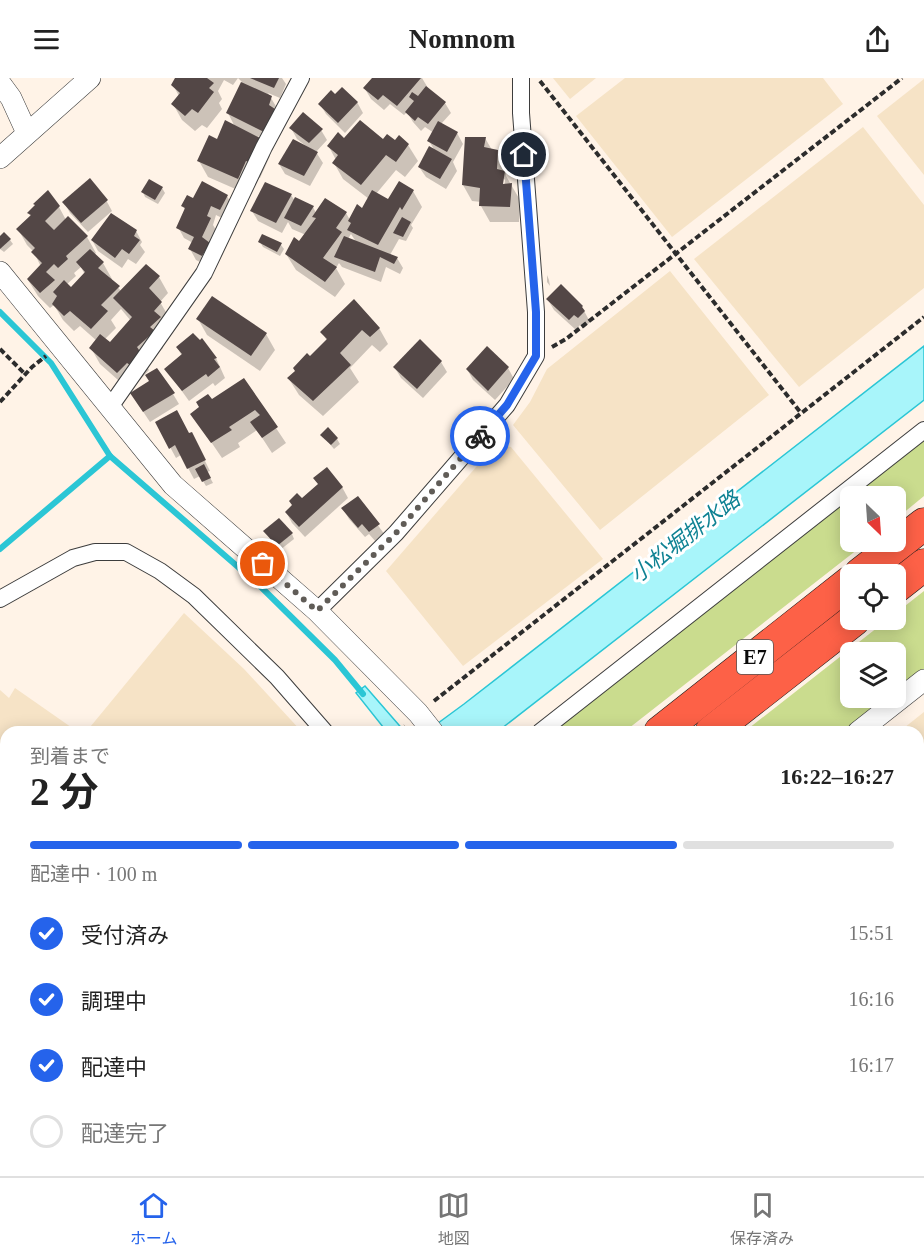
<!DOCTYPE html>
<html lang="ja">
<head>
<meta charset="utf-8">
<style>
  :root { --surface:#fff; --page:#f6f6f6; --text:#222; --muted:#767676; --line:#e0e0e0; --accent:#2563eb }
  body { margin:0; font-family:"Times New Roman","Noto Sans JP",serif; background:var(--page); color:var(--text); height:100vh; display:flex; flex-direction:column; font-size:22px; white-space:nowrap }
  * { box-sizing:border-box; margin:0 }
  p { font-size:20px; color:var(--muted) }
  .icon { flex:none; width:33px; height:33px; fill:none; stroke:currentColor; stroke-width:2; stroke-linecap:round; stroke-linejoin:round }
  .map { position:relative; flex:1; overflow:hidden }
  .sheet { position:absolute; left:0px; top:648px; width:924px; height:450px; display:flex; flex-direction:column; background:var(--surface); border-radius:18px 18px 0 0; box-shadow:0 3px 15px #0003 }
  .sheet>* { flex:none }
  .needle { width:39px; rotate:155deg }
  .buttons { position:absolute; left:840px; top:408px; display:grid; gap:12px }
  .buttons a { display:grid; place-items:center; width:66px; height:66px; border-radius:9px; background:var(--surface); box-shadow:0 3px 15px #0003; font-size:30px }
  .pin { position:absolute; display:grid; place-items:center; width:51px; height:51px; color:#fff; margin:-26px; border:3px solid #fff; border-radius:50%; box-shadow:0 2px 6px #0007 }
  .courier { position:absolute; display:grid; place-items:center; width:60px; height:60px; margin:-30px; border:4px solid #2563eb; border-radius:50%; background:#fff; color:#222; box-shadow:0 2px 8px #0007 }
  .head em { font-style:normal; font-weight:700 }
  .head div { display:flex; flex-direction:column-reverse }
  .head { display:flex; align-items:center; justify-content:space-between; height:102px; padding:0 30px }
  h1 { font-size:39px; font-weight:700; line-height:45px }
  .bar { display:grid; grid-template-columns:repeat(4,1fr); gap:9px 6px; align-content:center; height:72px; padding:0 30px }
  .bar i { height:8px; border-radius:4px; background:var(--line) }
  .bar .active { background:var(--accent) }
  .bar p { grid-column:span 4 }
  ol { padding:0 30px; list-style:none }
  li { display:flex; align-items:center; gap:18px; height:66px }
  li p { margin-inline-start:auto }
  li .icon { padding:6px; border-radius:50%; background:var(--accent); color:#fff; stroke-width:4 }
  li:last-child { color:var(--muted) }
  li i { width:33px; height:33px; border:3px solid var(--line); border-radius:50% }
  header { display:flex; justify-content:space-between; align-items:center; height:78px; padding:0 30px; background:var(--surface); font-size:27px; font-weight:700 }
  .dock { display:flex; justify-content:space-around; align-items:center; height:84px; border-top:2px solid var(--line); background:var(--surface); font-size:16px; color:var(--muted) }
  .dock a { display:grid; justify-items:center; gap:3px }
  .dock .active { color:var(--accent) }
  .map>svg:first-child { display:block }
</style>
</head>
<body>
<header><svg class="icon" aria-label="menu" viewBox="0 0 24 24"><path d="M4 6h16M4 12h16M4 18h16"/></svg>Nomnom<svg class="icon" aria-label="share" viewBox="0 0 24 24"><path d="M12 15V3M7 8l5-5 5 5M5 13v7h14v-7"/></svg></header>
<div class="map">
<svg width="924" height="1098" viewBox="0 0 924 1098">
  <rect width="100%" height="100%" fill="#fff3e7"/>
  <g fill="#f6e3c6">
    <polygon points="553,0 596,0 570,21"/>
    <polygon points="625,0 823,0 843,26 672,159 576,38"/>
    <polygon points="924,1 924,97 877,38"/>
    <polygon points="863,49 924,127 924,210 799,309 694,181"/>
    <polygon points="670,193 769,317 600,452 513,347 530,324 547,291"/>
    <polygon points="496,366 511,369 603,481 463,588 386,493"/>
    <polygon points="184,535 244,591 302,654 86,654"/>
    <polygon points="15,610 78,654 6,654 6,743 0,739 0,612 9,620"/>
    <polygon points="924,634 924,872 918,864 918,654 899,654"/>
    <polygon points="0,763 6,768 6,963 0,968"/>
  </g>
  <g fill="#cadc8e">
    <polygon points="924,362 924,418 896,441 896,418 852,418"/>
    <polygon points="850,420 850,464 867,464 624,654 551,654"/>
    <polygon points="924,513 924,593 896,616 896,574 850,574 850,620 891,620 847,654 744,654 887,542 896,542 896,535"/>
    <polygon points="6,1086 6,1092 67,1092 60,1098 0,1098 0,1091"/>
    <polygon points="187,1092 268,1092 260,1098 180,1098"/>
  </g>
  <g fill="#a8f5fa" stroke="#2bc6d5" stroke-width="1.5">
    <polygon points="924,268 924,322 497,654 426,654 464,626"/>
    <polygon points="365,608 405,654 387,654 356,615"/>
  </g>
  <g fill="#0003" fill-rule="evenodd">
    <polygon points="175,0 238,0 233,7 224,2 218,13 222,21 219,25 222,31 207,50 202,47 195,53 182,42 173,26 179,18 173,7 176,2"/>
    <polygon points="238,0 282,0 286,6 280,20 268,15 277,30 270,64 258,58 270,78 260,100 256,98 247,116 208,99 199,83 217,63 235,49 228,35 242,4"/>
    <polygon points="374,0 422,0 428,10 445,25 451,35 441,46 457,55 463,66 453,84 457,93 446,111 426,99 419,89 435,73 429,63 434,55 425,49 421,53 413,44 407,34 404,37 390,26 384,32 371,21 365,11"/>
    <polygon points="335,18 357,24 363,35 345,55 326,36 320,26"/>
    <polygon points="291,50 321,52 327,62 316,74 323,85 310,108 285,96 279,86 306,68 297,61"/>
    <path d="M485 60 492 72 497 73 506 89V98L520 122 519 144H490L481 128V124L472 123 463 107ZM503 100 505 102 504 113H501Z"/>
    <path d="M344 62 395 64 408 67 418 83 405 99 396 92 376 116 389 123 413 113 422 129 411 147 413 150 406 163 399 161 390 177 397 180 403 190 400 196 386 189 381 204 342 189 339 185 336 190 345 206 335 219 296 192 286 176 300 165 306 157 292 151 288 144 282 155 258 143 252 133 291 117 295 123 313 129 316 135H346L350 142 363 132 369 121 343 101 334 85 336 82 329 69ZM351 156 356 164 348 161Z"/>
    <polygon points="162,110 165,115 158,126 145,119 143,114"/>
    <polygon points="227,118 233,129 226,142 216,137 213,147 216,152 208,188 196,182 190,171 193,165 184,160 178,149 185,132 183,128 194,122"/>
    <polygon points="106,122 112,133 88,154 70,135 64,124"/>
    <path d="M59 129 66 142 68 140 87 159 96 175 94 177 103 185 112 201 111 202 122 214 159 199 168 215 160 224 170 241 159 264 163 270 146 286 149 292 140 302 137 300 127 310 100 286 91 270 97 263 80 248 74 253 63 242 54 227 50 230 38 218 28 202 41 189 34 174 27 167 18 151 31 139 29 136ZM81 189 85 197 71 211 66 207 76 198 74 195ZM121 231 131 243 110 267 104 262 116 250 111 242Z"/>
    <polygon points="136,153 142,164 140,167 145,174 136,186 128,181 122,190 98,173 92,162"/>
    <polygon points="263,158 281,167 284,171 280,178 263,169 260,164"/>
    <polygon points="0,160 10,162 13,166 4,174 0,171"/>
    <polygon points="547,197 549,202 550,208 547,204"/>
    <polygon points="548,222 582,229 590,244 584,250 580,247 576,252 554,232"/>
    <polygon points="198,241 266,256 275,272 260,293 207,257"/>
    <polygon points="379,250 388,266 380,274 372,267 350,290 359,304 323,338 299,317 289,301 327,263 322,254"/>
    <polygon points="202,262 216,280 225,300 215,308 213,305 189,323 166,291 182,278 177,269"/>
    <polygon points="488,270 508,290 514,301 495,322 473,302 467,291"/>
    <polygon points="441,284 447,294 423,320 401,300 395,290"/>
    <polygon points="244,302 286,365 272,375 257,352 238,365 240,369 222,380 192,336"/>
    <polygon points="173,316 179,326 150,344 138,326"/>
    <polygon points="157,345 189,357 197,367 210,393 207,394 213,405 206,408 200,398 194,401 181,377 176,380"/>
    <polygon points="322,357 337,361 340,366 334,371"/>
    <polygon points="342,409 348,420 305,459 292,445 286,434 302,422"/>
    <polygon points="358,420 385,457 376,464 369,456 365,459 349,441 343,431"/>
    <polygon points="292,456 294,461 280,472 268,458"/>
  </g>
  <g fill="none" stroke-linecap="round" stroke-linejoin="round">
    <g stroke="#2bc6d5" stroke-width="6">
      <polyline points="0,234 51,285 110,378 260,508 335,582 363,616"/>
      <polyline points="0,471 110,378"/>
      <polyline points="918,963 924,965"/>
    </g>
  </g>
  <g fill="#534746">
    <polygon points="175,0 207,0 214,5 209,10 214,14 198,35 192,31 185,38 171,26 180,15 171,7"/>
    <polygon points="250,0 279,0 274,10"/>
    <polygon points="372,0 421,0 397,28 383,17 378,22 363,10"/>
    <polygon points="241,4 272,18 269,27 275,31 264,54 226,35"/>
    <polygon points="426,8 446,24 428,46 418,39 415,43 405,34 414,23 409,19 412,14 418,18"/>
    <polygon points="342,9 358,24 338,45 318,26 331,12 335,16"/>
    <polygon points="303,34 323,51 309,65 289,50"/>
    <polygon points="225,42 262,61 251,85 246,83 238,101 197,83 209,57 217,61"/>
    <polygon points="360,42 383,61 387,56 395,62 399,57 409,66 396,84 386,77 361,107 332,85 338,77 327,68 338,54 344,60"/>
    <polygon points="438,43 458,54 447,74 427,63"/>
    <polygon points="465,59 486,59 484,69 498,72 497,91 505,93 503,106 512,105 510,129 479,128 480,110 462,107"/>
    <polygon points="293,61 318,74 304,98 278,86"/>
    <polygon points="429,68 452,81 440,101 418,89"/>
    <polygon points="90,100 108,122 81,145 62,124"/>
    <polygon points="149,101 163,109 155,122 141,114"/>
    <polygon points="202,103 228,117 220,132 211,128 207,138 211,140 202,159 210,165 202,178 188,171 194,159 176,150 185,130 181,128 187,117 193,120"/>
    <polygon points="399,103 414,112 402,132 400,129 378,167 347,152 351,145 348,143 357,126 362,130 372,112 388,121"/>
    <polygon points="265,104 292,116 276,145 250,133"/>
    <polygon points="48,112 60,128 45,143 54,152 68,138 88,158 66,178 68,181 58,190 54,186 46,194 55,202 40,215 27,201 42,185 31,174 35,170 16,151 31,137 27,135 35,127 33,126"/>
    <polygon points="295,119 314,128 301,148 284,140"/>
    <polygon points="325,120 347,134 336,150 342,154 323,180 337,189 325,204 285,176 294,159 299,163 316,140 312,139"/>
    <polygon points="111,135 137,152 134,158 140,162 129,176 122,171 115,180 91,162"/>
    <polygon points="402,139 411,144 403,159 393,155"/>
    <polygon points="4,154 11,161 0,171 0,158"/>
    <polygon points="262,156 282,165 277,174 258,164"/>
    <polygon points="344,158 398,179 394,186 380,179 375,194 334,179"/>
    <polygon points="90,171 104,184 98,190 120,208 101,227 108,233 91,251 70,233 64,238 52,226 57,218 53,214 64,202 71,209 85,194 76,184"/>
    <polygon points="146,186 160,198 149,210 162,224 154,233 161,239 150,249 155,253 137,269 141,275 130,287 127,285 117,295 89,270 100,256 110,264 132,239 113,220"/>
    <polygon points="561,206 583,228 582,229 585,233 578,240 574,237 569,242 546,221"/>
    <polygon points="212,218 267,255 251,278 196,241"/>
    <polygon points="354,221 380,250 370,259 362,252 340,275 351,287 313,323 287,300 295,293 293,290 307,275 310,278 327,261 320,254"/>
    <polygon points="193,255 200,262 202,260 217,280 214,281 220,289 208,299 206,296 182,313 164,291 182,276 176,269"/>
    <polygon points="420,261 442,283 417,311 393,289"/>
    <polygon points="487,268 509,289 488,313 466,291"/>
    <polygon points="157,290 175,315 143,334 130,315 149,303 145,297"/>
    <polygon points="244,300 278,349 262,360 250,344 260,337 255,332 229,349 232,352 211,365 190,336 199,329 196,324 208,316 212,321"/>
    <polygon points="177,332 189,355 192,354 206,382 187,391 175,367 169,371 155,344"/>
    <polygon points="328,349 338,360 331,367 320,357"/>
    <polygon points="204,386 211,400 202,404 195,391"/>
    <polygon points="327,389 343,409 299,449 285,434 292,427 289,423 297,415 302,420 318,406 313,400"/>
    <polygon points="358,418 380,446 369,454 362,446 358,450 341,430"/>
    <polygon points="279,440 293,455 277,468 263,453"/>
  </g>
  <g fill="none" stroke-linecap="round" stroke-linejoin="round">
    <defs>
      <g id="minor">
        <polyline points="110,329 204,195 264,69 301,0"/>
        <polyline points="0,521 73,480 95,474 126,474 160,493 194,518 277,599 325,654"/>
        <polyline points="317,533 396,455 507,327 536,278 536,234 521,35 521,0"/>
        <polyline points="540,654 924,352"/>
        <polyline points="918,927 924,930"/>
        <polyline points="918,1002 924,1005"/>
        <polyline points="0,1084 6,1079"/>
        <polyline points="258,1098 266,1092"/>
      </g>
      <g id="tertiary">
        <polyline points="0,5 11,20 27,55"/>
        <polyline points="0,80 90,0"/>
        <polyline points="0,194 173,407 317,533 418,635 433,654"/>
        <polyline points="858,654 924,602"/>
        <polyline points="826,1092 834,1098"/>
      </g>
      <g id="motorway">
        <polyline points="860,496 924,446"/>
        <polyline points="896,509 924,487"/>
        <polyline points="660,654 850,504"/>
        <polyline points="711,654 854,542"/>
        <polyline points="97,1098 104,1092"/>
        <polyline points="147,1098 155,1092"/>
      </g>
    </defs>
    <use href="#minor" stroke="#3d3d3d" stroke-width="18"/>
    <use href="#tertiary" stroke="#3d3d3d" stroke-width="22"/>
    <use href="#motorway" stroke="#1b1b1b" stroke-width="33"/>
    <g stroke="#2c2c2c" stroke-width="4" stroke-dasharray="6 3" stroke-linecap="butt">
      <polyline points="540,3 801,335"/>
      <polyline points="552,269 566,261 902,0"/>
      <polyline points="0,271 25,296"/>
      <polyline points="0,324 32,289 46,278"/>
      <polyline points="434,623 924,239"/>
      <polyline points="398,654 405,648"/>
      <polyline points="0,979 6,974"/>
    </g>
    <use href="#minor" stroke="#fff" stroke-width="16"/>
    <use href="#tertiary" stroke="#fff" stroke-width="21"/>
    <use href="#motorway" stroke="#fd6147" stroke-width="32"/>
  </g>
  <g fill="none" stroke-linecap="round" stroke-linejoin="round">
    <polyline stroke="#605c57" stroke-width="6" stroke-dasharray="0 10.8" points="263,486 317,533 396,455 480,358"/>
    <polyline stroke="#2563eb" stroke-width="8" points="480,358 507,327 536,278 536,234 524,77"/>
  </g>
  <g text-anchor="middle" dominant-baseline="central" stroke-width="6" stroke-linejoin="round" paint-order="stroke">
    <rect fill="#fff" stroke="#545454" stroke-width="1.5" x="737" y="562" width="36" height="34" rx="4.5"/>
    <g font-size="20" font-weight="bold" fill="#0a0a0a">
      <text x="755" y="579">E7</text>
    </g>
    <g font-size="22" font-style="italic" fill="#0e8293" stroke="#fff">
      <text transform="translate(685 459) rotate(-38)">小松堀排水路</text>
    </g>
  </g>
</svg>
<div class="buttons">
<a><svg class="needle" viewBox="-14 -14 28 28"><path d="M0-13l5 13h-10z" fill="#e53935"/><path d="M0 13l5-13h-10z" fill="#767676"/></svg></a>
<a><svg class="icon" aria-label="locate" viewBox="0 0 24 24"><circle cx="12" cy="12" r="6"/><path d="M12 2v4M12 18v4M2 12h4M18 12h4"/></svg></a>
<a><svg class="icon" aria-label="layers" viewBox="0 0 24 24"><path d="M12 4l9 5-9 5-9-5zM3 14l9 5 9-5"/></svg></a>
</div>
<div class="pin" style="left:263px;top:486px;background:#ea580c"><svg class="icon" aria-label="bag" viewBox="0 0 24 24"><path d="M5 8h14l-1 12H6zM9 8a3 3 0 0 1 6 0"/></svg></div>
<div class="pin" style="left:524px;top:77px;background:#1f2937"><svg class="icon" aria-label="home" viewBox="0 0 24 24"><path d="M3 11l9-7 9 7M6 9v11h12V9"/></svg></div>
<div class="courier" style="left:480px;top:358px"><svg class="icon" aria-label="bike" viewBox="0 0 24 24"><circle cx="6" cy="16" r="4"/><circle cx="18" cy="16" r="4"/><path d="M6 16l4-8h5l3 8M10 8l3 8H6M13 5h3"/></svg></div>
<section class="sheet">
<div class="head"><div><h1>2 分</h1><p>到着まで</p></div><em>16:22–16:27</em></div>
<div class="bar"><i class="active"></i><i class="active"></i><i class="active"></i><i></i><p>配達中 · 100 m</p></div>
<ol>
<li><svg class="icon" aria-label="check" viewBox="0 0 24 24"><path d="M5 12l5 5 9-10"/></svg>受付済み<p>15:51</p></li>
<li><svg class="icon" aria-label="check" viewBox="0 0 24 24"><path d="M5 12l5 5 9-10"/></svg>調理中<p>16:16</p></li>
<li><svg class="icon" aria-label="check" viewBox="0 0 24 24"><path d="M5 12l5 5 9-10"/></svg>配達中<p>16:17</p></li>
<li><i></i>配達完了</li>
</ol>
</section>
</div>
<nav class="dock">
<a class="active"><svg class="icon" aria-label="home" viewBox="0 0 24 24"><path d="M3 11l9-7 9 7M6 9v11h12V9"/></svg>ホーム</a>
<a><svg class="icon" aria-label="map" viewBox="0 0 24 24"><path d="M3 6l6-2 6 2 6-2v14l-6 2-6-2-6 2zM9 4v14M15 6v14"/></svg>地図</a>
<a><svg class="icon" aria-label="saved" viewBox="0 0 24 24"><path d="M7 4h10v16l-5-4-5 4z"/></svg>保存済み</a>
</nav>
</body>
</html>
